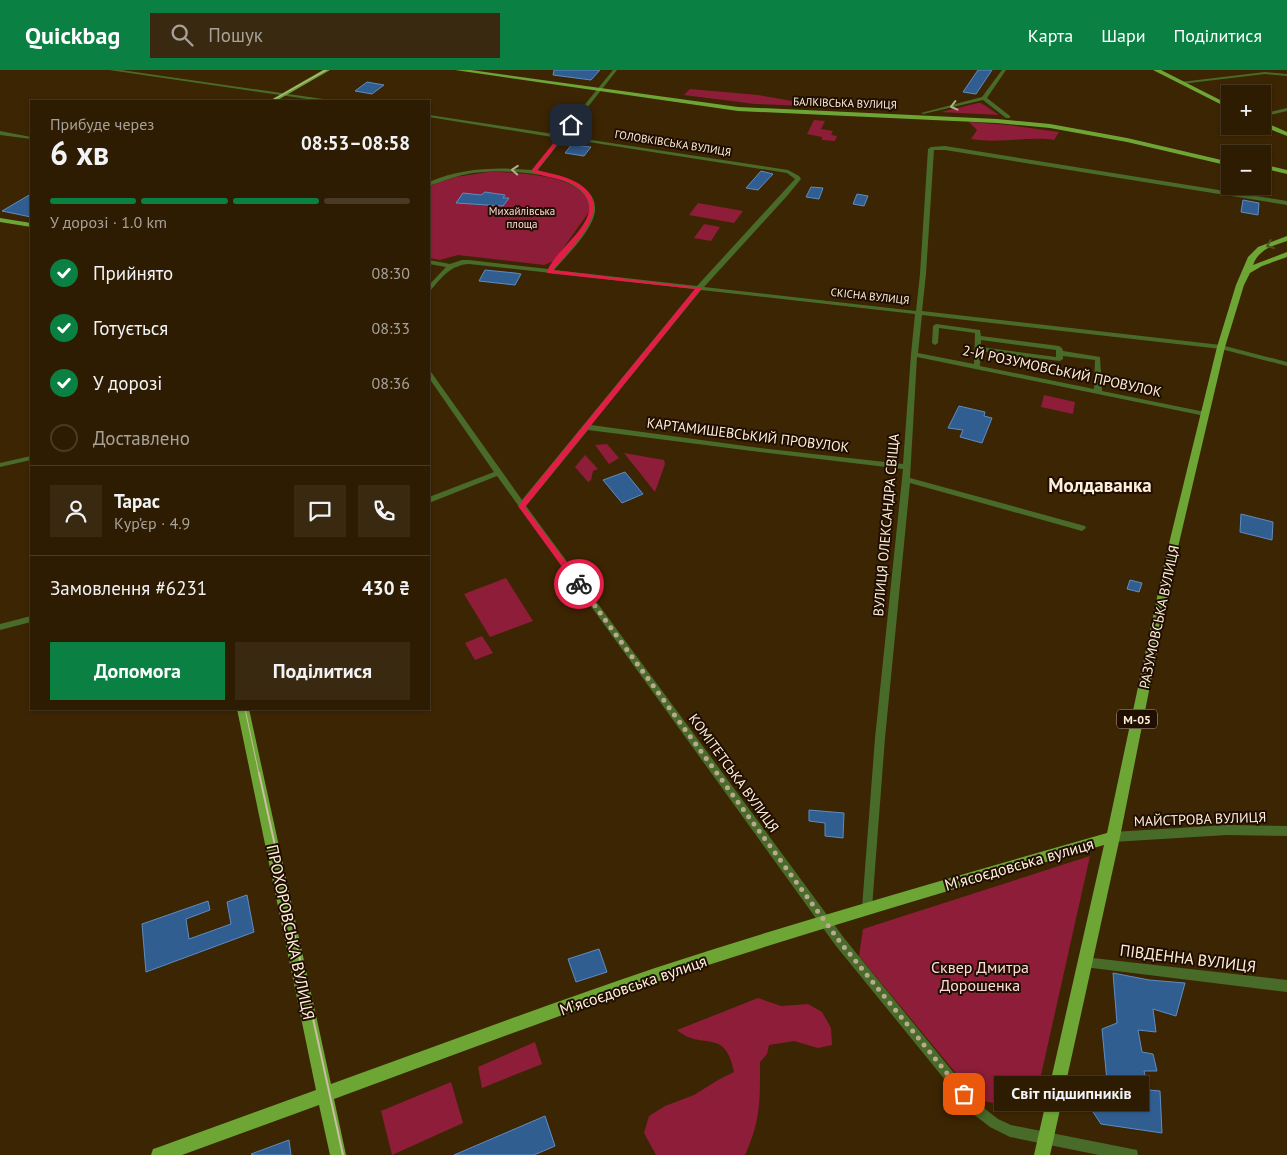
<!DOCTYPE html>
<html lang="uk">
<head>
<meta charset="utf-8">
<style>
  :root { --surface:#2d1c02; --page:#392911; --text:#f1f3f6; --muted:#a7a199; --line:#483a24; --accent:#0b8043 }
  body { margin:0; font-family:"PT Sans",sans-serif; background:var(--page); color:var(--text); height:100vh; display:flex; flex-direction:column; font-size:19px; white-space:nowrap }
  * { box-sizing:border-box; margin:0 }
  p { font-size:16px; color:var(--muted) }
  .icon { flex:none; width:28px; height:28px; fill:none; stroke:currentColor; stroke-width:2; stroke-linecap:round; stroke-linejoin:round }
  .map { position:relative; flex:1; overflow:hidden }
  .drawer { position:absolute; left:30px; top:30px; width:400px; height:610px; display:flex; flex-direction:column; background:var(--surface); border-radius:0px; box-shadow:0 1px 4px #0004,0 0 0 1px var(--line) }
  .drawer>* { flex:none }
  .controls { position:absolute; left:1221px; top:15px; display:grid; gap:10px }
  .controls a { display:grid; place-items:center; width:50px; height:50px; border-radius:0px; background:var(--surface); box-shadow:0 1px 4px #0004,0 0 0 1px var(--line); font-size:25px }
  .pin { position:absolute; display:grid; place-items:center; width:42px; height:42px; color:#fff; margin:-21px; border-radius:10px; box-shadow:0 2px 8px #0006 }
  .courier { position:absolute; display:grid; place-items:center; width:50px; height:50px; margin:-25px; border:4px solid #e11d48; border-radius:50%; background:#fff; color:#222; box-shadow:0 1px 6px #0007 }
  .bubble { position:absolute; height:35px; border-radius:0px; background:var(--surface); box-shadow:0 1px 4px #0004,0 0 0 1px var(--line); font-size:16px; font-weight:700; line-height:35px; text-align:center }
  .summary em { font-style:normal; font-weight:700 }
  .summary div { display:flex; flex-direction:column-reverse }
  .summary { display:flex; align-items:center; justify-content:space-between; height:85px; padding:0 20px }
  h1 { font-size:32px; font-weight:700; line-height:38px }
  .bar { display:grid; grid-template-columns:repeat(4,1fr); gap:8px 5px; align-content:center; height:60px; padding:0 20px }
  .bar i { height:6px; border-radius:4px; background:var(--line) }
  .bar .on { background:var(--accent) }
  .bar p { grid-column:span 4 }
  .line { display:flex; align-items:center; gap:12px; padding:0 20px; border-top:1px solid var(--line) }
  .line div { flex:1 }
  .round { display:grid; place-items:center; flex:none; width:52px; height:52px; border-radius:0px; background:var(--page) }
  ol { padding:0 20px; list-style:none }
  li { display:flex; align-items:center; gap:15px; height:55px }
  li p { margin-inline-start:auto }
  li .icon { padding:5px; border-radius:50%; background:var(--accent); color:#fff; stroke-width:4 }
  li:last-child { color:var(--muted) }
  li i { width:28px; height:28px; border:2px solid var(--line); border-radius:50% }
  .primary-button { display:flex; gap:10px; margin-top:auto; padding:10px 20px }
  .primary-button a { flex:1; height:58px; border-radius:0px; background:var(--accent); color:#fff; font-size:20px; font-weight:700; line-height:58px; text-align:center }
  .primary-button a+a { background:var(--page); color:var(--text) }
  header { display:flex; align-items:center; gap:30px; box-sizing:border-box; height:70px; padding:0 25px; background:var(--accent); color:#fff }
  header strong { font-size:24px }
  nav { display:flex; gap:28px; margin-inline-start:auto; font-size:18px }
  .search { width:350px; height:45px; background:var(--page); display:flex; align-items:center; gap:12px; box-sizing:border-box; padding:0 18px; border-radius:0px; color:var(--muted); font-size:19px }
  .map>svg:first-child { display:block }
</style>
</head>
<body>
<header>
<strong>Quickbag</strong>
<div class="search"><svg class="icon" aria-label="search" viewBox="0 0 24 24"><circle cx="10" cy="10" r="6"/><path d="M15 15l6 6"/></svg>Пошук</div>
<nav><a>Карта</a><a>Шари</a><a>Поділитися</a></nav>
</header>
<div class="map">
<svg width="1287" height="1085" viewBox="0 0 1287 1085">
  <rect width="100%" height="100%" fill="#3c2503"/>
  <g fill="#8e1d39">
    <polygon points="690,19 758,25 804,33 806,36 755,34 684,25"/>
    <polygon points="981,33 999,45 941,42 978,33"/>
    <polygon points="814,50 825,51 821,59 833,61 831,65 837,66 835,71 822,70 822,67 807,64"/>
    <path d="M969 52 1009 55 1059 62 1054 70C1029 66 998 74 971 69L977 60Z"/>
    <path d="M489 102C512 102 574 104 587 128 589 131 590 135 591 139L554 191 544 195 458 185 440 190 429 188V116L455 107Z"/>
    <polygon points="698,133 743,141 734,153 689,145"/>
    <polygon points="704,154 720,157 711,171 694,168"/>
    <polygon points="1044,325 1075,332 1073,344 1041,337"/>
    <polygon points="607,374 619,388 609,394 595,375"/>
    <polygon points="624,383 664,390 665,394 655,422"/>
    <polygon points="585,385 598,399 593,401 591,410 588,412 575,397"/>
    <polygon points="506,508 533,551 490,567 464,524"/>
    <polygon points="482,566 493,583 475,590 465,573"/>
    <polygon points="1090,786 1033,1041 978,1030 859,886 863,859"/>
    <path d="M758 928 781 936 808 934 822 942 831 958 832 975 818 978 794 971 769 975 767 984 760 992C760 1030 761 1050 745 1085H656L644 1063 649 1046 665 1036 694 1025 718 1010 734 1002C725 956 703 982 677 960Z"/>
    <polygon points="535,972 542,994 482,1018 478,997"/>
    <polygon points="451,1012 463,1053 392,1085 381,1041"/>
  </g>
  <g fill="#315e91" stroke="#5d8dc2">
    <polygon points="554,0 600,0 591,10 553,5"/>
    <polygon points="978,0 992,0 976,24 963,22"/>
    <polygon points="367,12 384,15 372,24 355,21"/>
    <polygon points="572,74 582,76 591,77 584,86 565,83"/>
    <polygon points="761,101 773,104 758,120 746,118"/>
    <polygon points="811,117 823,118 819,129 806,127"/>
    <polygon points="485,122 505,125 503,128 509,128 503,136 456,133 463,123 481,125"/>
    <polygon points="31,124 31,147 2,141"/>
    <polygon points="857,124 868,126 864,136 853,134"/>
    <polygon points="1243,130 1259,133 1258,145 1241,142"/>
    <polygon points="485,200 515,203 521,204 515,215 479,211"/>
    <polygon points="959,336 985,342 984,346 992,348 982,373 960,367 963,360 948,358"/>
    <polygon points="625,402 643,424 622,433 603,410"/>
    <polygon points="1241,444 1273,452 1272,470 1240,462"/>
    <polygon points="1130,510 1142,513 1139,522 1127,519"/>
    <polygon points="809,740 844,743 843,768 825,766 825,753 809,751"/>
    <polygon points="247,825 254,862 146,902 142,854 208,831 210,840 186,849 189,869 231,854 227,832"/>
    <polygon points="599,879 607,902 576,912 568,889"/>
    <polygon points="1113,903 1149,910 1185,913 1176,946 1153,939 1156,962 1138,960 1142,982 1153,984 1157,1001 1144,1001 1149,1020 1160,1021 1162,1063 1101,1054 1093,1042 1087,1019 1097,1011 1107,1011 1102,959 1117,953"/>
    <polygon points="545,1046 555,1076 534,1085 454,1085"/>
    <polygon points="289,1070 291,1085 252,1085 251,1084"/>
  </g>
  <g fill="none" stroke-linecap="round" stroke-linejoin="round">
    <g fill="#496b29" fill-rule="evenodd">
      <polygon points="109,0 121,0 330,30 332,31 321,31"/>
      <path d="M613 0H617L565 66 788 100 799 106 801 109 787 126 704 217 916 241 920 204 928 79 931 77 945 76 1287 131V135L945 80H934L926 204 922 241 1221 275 1287 292V296L1221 279 922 245 918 283 974 294 975 263 939 258 938 273 935 275 932 273 933 256 936 254 980 260 981 266 1059 276 1062 278 1063 281 1100 287 1102 321 1205 342 1209 344 1205 346 917 287 910 408 1085 456 1086 458 1082 461 910 413 885 668 872 838 871 842 867 843 863 842 862 838 875 668 903 399 760 382 588 360 526 436 844 868 980 1035 998 1049 1011 1055 1132 1079 1137 1080 1138 1085H1099L1010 1067 990 1057 972 1043 836 876 497 406 429 433V427L494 402 429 308V301L431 302 522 430 695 219 469 194C451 195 442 207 431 220L429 221V215L446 197 429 194V190L450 194 462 190H469L548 199C559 187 587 159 589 144 597 100 500 99 473 103 457 105 444 111 429 116V112C462 98 496 97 532 100L558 68 429 47V45L560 65ZM563 68 787 103 795 109 697 216 554 200C567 185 588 165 594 146 603 115 558 105 537 101ZM701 220 915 244 911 284 903 394 760 378 591 355ZM981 270 1056 280V287L981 277ZM981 281 1060 291 1063 289V286L1095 290 1094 319 980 296Z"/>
      <polygon points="1002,0 1006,0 987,28 1010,46 1010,48 1006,48 983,30 923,44 921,43 982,27"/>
      <polygon points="1265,2 1287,4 1287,6 1265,4 1181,14 1179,13 1181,12"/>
      <polygon points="1287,38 1287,41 1262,47 1262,44"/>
      <polygon points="0,61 31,67 31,69 0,65"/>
      <polygon points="31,386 31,390 0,397 0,393"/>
      <polygon points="31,546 31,552 0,560 0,554"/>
      <polygon points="1227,755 1287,756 1287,766 1227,765 1113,772 1109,770 1108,767 1109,764 1113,762"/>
      <polygon points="1084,887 1287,910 1287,922 1084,897 1080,896 1078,892 1080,888"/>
    </g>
    <g fill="#6ea636" fill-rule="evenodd">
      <polygon points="323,0 330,0 276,31 269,31"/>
      <polygon points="455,0 471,0 738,37 997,49 1050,54 1127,68 1230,92 1230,96 1127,72 1050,58 997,53 738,41"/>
      <polygon points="1153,0 1161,0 1230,35 1230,39"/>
      <polygon points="1262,51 1287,62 1287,66 1262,56"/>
      <polygon points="1262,94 1287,100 1287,104 1262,98"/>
      <polygon points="0,148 31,153 31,157 0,152"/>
      <path d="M1287 166V171C1272 176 1259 179 1253 195L1287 182V187L1262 196 1250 203 1244 215 1225 277 1175 490 1120 767 1050 1085H1034L1104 775C954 819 804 863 656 912 548 949 441 990 334 1029L346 1085H330L319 1035 182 1085H151L153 1079 159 1077 316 1020 237 639H249L331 1014C439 975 546 935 655 898 805 849 956 806 1107 763L1165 490 1217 277 1236 215 1248 187 1258 177Z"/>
    </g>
    <g stroke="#cdbca6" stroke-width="1">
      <polyline points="271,31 326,0"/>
      <polyline points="245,639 259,704"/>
    </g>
    <polyline stroke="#cdbca6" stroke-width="2" points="259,703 343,1085"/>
  </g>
  <defs><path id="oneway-chevron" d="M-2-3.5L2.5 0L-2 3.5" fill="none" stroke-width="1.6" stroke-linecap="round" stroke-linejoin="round" transform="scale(1.25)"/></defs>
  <g stroke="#adb48c">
    <use href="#oneway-chevron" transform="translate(954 36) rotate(166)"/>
    <use href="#oneway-chevron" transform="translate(515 100) rotate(-176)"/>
  </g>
  <use stroke="#475a1b" href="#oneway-chevron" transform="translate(1270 175) rotate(158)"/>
  <path fill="#e11d48" d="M569 54 573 55 537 100C547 103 557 104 567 108 624 130 575 173 553 200L702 218 525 437 581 512V516H576L518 436 695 219 547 203C551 179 619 144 574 115 561 107 544 108 531 101Z"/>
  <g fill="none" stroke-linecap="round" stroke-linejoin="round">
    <polyline stroke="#baa891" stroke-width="5" stroke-dasharray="0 9" points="579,514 840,872 964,1024"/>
  </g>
  <g text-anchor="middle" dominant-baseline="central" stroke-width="4" stroke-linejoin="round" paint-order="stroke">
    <g font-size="11" fill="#feefdd" stroke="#200f00">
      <text transform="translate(845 33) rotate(2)">БАЛКІВСЬКА ВУЛИЦЯ</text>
      <text transform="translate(673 73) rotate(9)">ГОЛОВКІВСЬКА ВУЛИЦЯ</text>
      <text transform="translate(870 226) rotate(6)">CКІСНА ВУЛИЦЯ</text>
    </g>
    <g font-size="11" fill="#fdd9dc" stroke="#200f00">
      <text x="522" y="141">Михайлівська<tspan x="522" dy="13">площа</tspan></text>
    </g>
    <rect fill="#200f00" stroke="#bbac9b" stroke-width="1" x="1117" y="639.5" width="40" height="19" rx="4"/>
    <g font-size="12" font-weight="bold" fill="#feefdd">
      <text x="1137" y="649">М-05</text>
    </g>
    <g font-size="14" fill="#feefdd" stroke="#200f00">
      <text transform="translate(1062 301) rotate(12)">2-Й РОЗУМОВСЬКИЙ ПРОВУЛОК</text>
      <text transform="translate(748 365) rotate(7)">КАРТАМИШЕВСЬКИЙ ПРОВУЛОК</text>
      <text transform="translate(886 455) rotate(-85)">ВУЛИЦЯ ОЛЕКСАНДРА СВІЩА</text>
      <text transform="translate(1159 547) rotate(-78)">РАЗУМОВСЬКА ВУЛИЦЯ</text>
      <text transform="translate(734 703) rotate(54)">КОМІТЕТСЬКА ВУЛИЦЯ</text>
      <text transform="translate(1200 749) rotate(-2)">МАЙСТРОВА ВУЛИЦЯ</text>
    </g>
    <g font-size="16" fill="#feefdd" stroke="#200f00">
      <text transform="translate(1019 794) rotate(-16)">Мʼясоєдовська вулиця</text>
      <text transform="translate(291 862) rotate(78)">ПРОХОРОВСЬКА ВУЛИЦЯ</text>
      <text transform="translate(1188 888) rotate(7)">ПІВДЕННА ВУЛИЦЯ</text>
      <text transform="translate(633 915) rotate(-19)">Мʼясоєдовська вулиця</text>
    </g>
    <g font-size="16" fill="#fdd9dc" stroke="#200f00">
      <text x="980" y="897">Сквер Дмитра<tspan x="980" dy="18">Дорошенка</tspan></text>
    </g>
    <g font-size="19" font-weight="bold" fill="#feefdd" stroke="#200f00">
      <text x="1100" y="415">Молдаванка</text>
    </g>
  </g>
</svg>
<div class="controls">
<a>+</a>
<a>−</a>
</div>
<div class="pin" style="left:964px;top:1024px;background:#ea580c"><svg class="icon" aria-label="bag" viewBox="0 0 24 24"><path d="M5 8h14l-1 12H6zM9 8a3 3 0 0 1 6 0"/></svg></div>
<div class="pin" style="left:571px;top:55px;background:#1f2937"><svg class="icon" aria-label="home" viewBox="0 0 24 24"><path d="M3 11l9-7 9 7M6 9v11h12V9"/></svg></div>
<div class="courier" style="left:579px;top:514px"><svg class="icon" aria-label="bike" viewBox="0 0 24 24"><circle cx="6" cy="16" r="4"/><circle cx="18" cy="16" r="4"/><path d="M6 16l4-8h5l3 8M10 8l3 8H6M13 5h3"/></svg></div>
<div class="bubble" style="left:994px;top:1006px;width:155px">Світ підшипників</div>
<section class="drawer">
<div class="summary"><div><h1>6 хв</h1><p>Прибуде через</p></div><em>08:53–08:58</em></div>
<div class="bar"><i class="on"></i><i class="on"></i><i class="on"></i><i></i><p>У дорозі · 1.0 km</p></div>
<ol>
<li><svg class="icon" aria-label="check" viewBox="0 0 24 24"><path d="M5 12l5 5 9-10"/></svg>Прийнято<p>08:30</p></li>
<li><svg class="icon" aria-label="check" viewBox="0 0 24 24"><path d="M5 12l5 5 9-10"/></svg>Готується<p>08:33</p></li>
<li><svg class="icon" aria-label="check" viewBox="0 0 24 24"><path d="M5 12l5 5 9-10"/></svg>У дорозі<p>08:36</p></li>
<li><i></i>Доставлено</li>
</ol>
<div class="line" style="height:90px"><a class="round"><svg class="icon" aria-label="person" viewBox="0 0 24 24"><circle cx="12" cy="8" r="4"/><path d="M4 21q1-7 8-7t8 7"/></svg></a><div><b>Тарас</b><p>Кур’єр · 4.9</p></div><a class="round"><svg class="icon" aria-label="chat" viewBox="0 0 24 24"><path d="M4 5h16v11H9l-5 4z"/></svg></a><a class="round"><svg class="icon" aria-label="phone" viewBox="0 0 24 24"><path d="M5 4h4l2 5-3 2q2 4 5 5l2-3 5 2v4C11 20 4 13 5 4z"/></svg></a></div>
<div class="line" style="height:65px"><div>Замовлення #6231</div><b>430 ₴</b></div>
<div class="primary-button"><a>Допомога</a><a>Поділитися</a></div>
</section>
</div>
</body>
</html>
